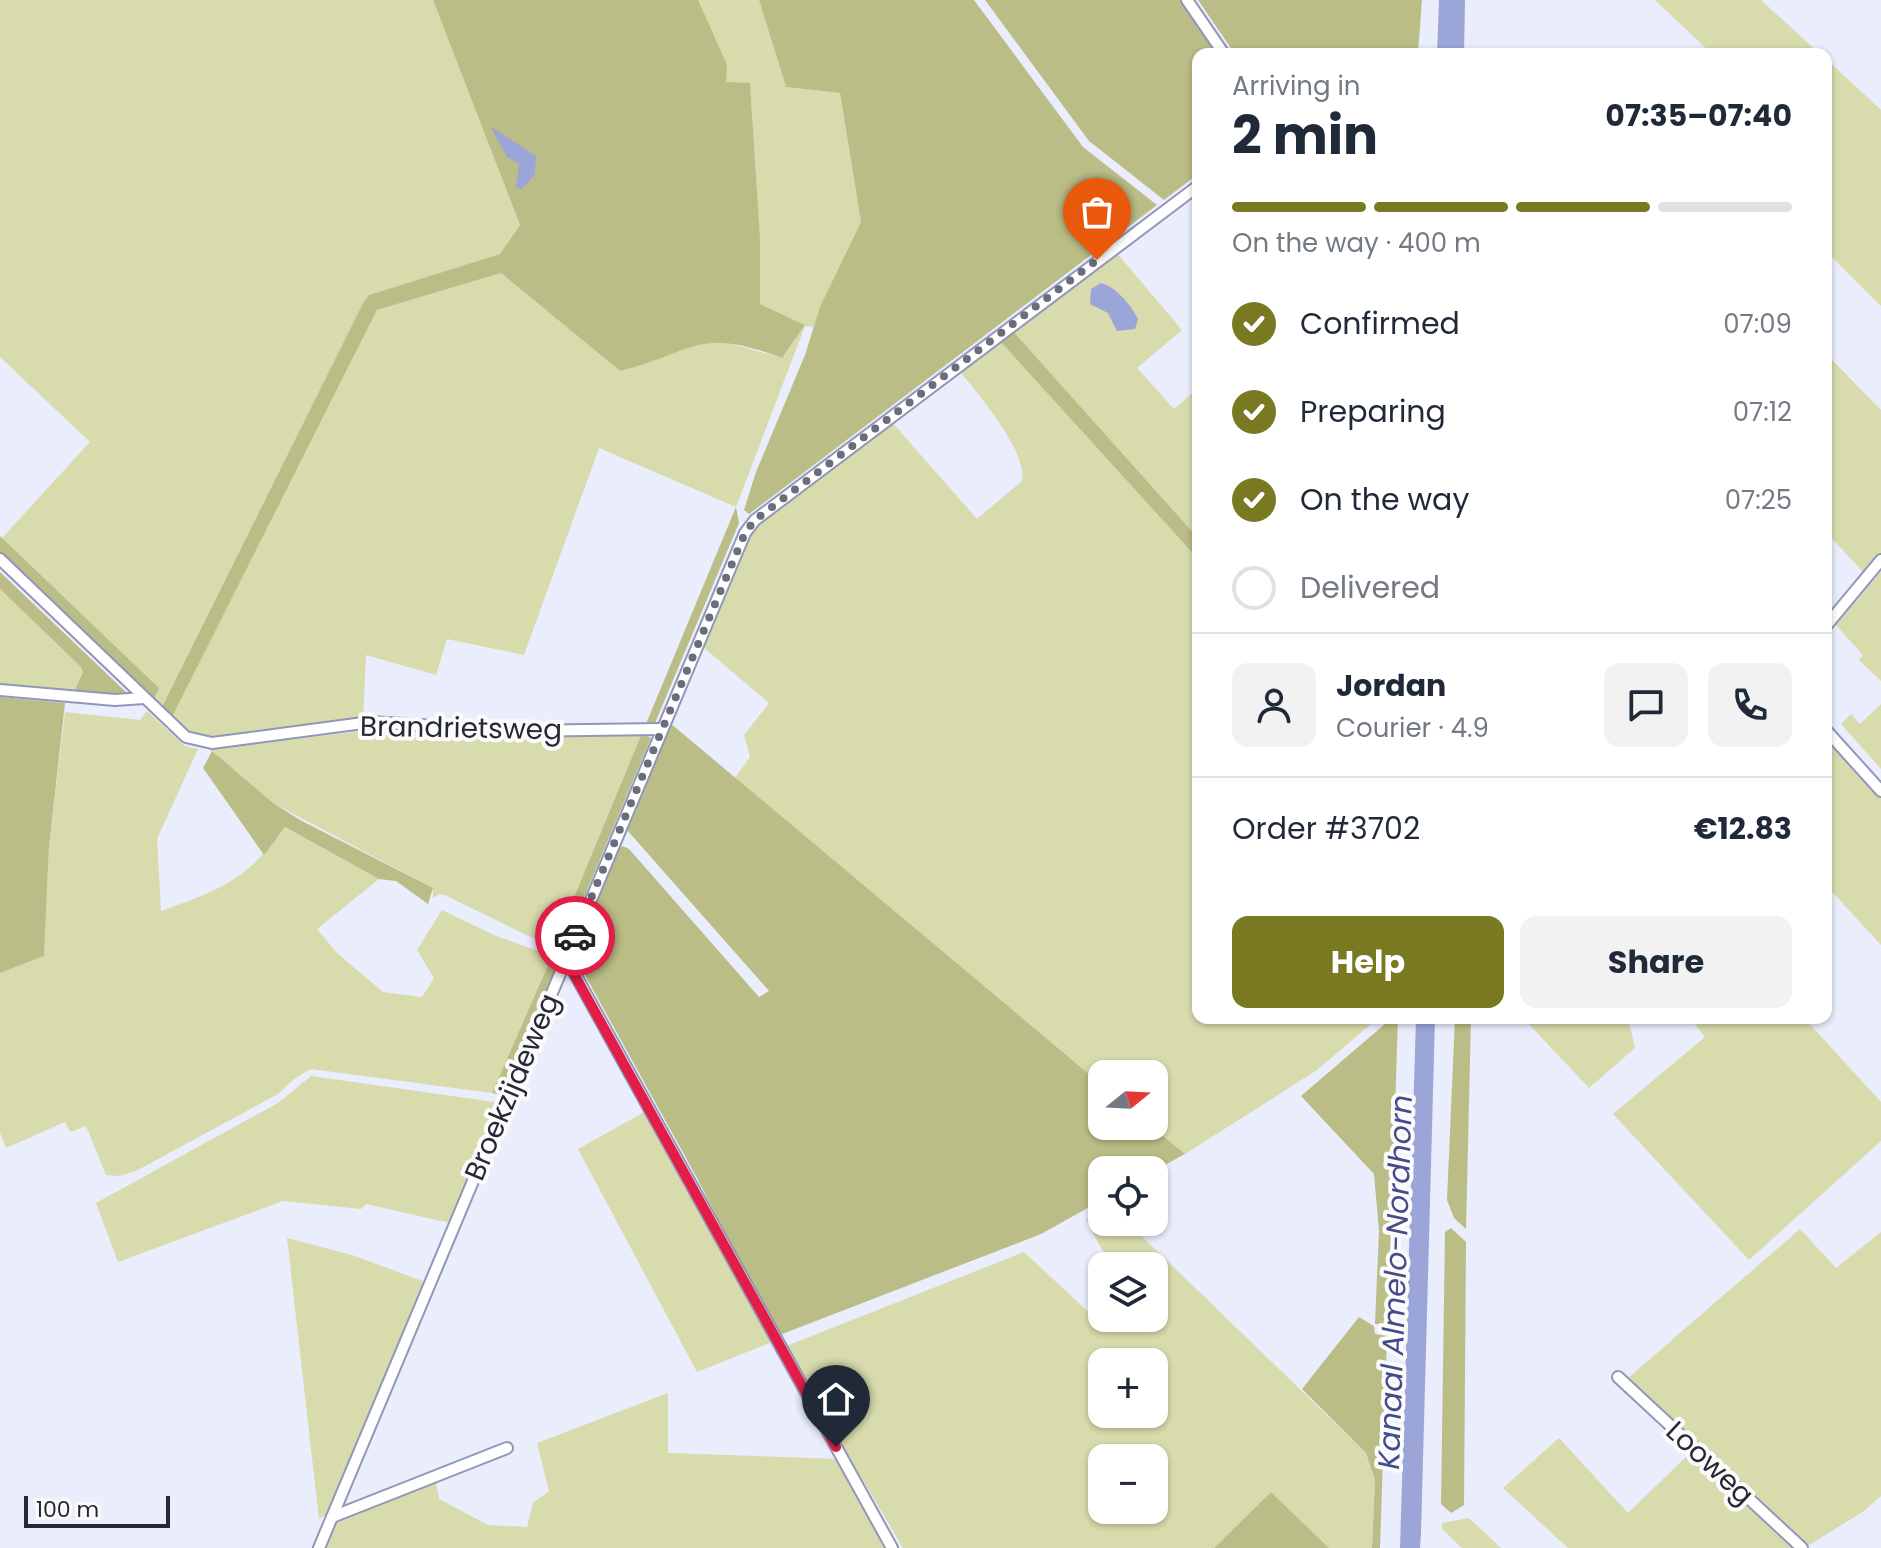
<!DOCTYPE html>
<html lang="en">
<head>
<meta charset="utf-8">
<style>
  :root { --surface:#fff; --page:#f2f2f3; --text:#1f2937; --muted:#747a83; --line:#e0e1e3; --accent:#787921 }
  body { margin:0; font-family:Poppins,sans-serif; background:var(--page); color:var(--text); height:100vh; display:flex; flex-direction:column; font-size:30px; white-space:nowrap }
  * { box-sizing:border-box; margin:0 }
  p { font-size:26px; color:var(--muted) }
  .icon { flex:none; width:44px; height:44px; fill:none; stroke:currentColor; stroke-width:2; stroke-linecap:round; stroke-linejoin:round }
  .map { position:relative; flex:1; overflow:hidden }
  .side { position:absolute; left:1192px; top:48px; width:640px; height:976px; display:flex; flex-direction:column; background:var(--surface); border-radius:16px; box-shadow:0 2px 6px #0004 }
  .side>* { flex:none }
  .needle { width:52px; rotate:72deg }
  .buttons { position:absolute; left:1088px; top:1060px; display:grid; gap:16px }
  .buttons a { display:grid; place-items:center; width:80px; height:80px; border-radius:16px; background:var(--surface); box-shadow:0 2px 6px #0004; font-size:40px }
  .scale { position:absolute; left:24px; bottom:20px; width:146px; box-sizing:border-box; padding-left:8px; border:4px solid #252835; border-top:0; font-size:22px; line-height:28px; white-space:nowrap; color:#252835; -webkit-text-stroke:6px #fbfbfb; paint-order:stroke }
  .pin { position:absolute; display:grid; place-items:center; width:68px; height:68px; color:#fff; margin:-82px -34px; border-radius:50% 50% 50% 0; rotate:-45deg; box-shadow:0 0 8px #0007 }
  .pin .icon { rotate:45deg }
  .courier { position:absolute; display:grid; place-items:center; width:80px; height:80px; margin:-40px; border:6px solid #e11d48; border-radius:50%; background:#fff; color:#222; box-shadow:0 2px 10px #0007 }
  .overview em { font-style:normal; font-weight:700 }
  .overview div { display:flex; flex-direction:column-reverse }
  .overview { display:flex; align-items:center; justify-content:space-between; height:136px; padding:0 40px }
  h1 { font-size:52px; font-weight:700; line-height:60px }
  .bar { display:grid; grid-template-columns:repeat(4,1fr); gap:12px 8px; align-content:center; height:96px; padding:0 40px }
  .bar i { height:10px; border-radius:6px; background:var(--line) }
  .bar .current { background:var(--accent) }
  .bar p { grid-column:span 4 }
  .line { display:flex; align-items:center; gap:20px; padding:0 40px; border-top:2px solid var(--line) }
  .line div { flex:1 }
  .round { display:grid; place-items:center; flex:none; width:84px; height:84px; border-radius:16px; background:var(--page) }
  ol { padding:0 40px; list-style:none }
  li { display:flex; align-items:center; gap:24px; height:88px }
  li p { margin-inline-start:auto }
  li .icon { padding:8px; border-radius:50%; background:var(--accent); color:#fff; stroke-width:4 }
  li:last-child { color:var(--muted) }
  li i { width:44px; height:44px; border:4px solid var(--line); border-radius:50% }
  .action { display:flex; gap:16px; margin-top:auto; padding:16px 40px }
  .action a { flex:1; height:92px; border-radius:16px; background:var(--accent); color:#fff; font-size:32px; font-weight:700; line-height:92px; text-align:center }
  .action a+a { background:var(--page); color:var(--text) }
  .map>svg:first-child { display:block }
</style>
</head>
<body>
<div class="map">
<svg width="1881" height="1548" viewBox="0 0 1881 1548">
  <rect width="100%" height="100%" fill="#eaedfc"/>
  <g fill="#d8dbac" fill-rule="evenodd">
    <polygon points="0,0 433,0 520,225 500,254 369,295 363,303 161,709 153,701 159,688 2,538 90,442 0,357"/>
    <polygon points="698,0 759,0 786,87 840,93 861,222 813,327 805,326 736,507 599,448 524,655 447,639 436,675 366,655 363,720 200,740 189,737 171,719 377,310 501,273 620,371 697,343 722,341 782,358 805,325 760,304 760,237 750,84 726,83"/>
    <polygon points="1655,0 1761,0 1820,54 1712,54"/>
    <polygon points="1826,59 1881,110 1881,306 1826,251"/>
    <polygon points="1116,252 1182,330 1137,368 1174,409 1198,388 1198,538 1011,329"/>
    <path d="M998 339 1198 559V1018H1378L1317 1070 1185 1154 1151 1126 1154 1074H1102V1085L735 778 750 757 744 735 769 703 702 646 744 541 765 516 890 420 977 519 1022 481C1028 451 977 393 958 369Z"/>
    <polygon points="1826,354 1881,410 1881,554 1865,574 1826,532"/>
    <polygon points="1881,572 1881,681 1859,660 1863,655 1836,625"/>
    <polygon points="0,589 80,666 83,672 74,692 0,686"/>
    <polygon points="1881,704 1881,769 1841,724 1851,714 1860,724"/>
    <path d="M147 711 185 746 198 749 157 839 161 911C221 889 246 881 285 827L379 879 317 929 337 953 383 992 422 997 434 978 417 950 442 910 496 936 552 956 492 1093 311 1069 294 1079 278 1094 136 1171 119 1176 106 1175 86 1126 70 1132 65 1122 6 1148 0 1133V973L44 956 49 847 65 712 140 720Z"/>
    <polygon points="388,728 463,736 642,733 553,948 447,896 440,894 433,898 433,888 273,803 209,749"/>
    <polygon points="1826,732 1881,791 1881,945 1826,885"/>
    <polygon points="1523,1018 1628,1018 1635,1048 1589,1088"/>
    <polygon points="1690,1018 1804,1018 1881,1102 1881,1141 1749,1260 1613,1114 1705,1037"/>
    <polygon points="311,1076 501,1103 450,1223 366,1204 361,1209 283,1201 118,1262 96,1203 278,1103"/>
    <polygon points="648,1110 775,1341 697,1372 578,1149"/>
    <path d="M1102 1211V1222H1127L1366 1453 1375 1480 1372 1548H1329L1271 1492 1214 1548H903L784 1347 1024 1252 1096 1319 1102 1314V1318H1154V1266H1111L1086 1220ZM1102 1362H1154V1414H1102ZM1102 1458H1154V1510H1102Z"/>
    <polygon points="1800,1229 1836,1268 1881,1232 1881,1496 1864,1511 1809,1545 1628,1378"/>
    <polygon points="287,1238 352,1255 425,1282 330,1512 319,1519"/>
    <polygon points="668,1393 668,1453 839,1459 889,1548 325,1548 335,1523 436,1482 439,1499 488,1525 527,1527 533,1503 549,1491 537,1443"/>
    <polygon points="1559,1438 1628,1513 1692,1451 1797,1548 1568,1548 1503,1488"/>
    <polygon points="1469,1518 1501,1548 1462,1548 1442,1529 1442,1523"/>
  </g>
  <g fill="#babd86">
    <path d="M433 0H698L727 65 726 82 750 83 760 237V304L805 325 782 358C696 326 698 351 620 371L501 273 377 310 171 719 161 709 363 303 369 295 500 254 520 225Z"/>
    <polygon points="759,0 974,0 1083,147 1157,205 749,514 744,510 756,472 805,355 820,307 861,222 840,93 786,87"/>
    <polygon points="985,0 1180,0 1218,54 1198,54 1198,174 1164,200 1089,141"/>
    <polygon points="1198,0 1422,0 1418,54 1235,54"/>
    <polygon points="1011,329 1198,538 1198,559 998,339"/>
    <polygon points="736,507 739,523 655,723 646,724"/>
    <polygon points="0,536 159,688 153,701 0,553"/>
    <polygon points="0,572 129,695 74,692 83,672 80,666 0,589"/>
    <polygon points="0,697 65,703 49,847 44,956 0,973"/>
    <polygon points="670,723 1102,1085 1102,1126 1151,1126 1185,1154 1154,1171 1102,1170 1102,1200 1041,1234 777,1336 696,1176 575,957 619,848 623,846 629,849 759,997 769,991 627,830"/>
    <polygon points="642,733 651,738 561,952 553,948"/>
    <polygon points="212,751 273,803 300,820 433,888 428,904 396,881 379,879 285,827 264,855 203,768"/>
    <polygon points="552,956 561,963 505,1095 492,1093"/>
    <polygon points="1392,1018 1398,1018 1388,1324 1375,1324 1379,1231 1374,1174 1301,1096"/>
    <polygon points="1455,1018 1471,1018 1466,1229 1454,1218 1447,1200"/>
    <polygon points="1451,1228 1466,1242 1464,1505 1451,1513 1441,1504 1445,1232"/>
    <polygon points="1359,1317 1374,1326 1375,1334 1387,1336 1380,1548 1372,1548 1375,1480 1366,1453 1302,1389"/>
    <polygon points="1271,1492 1329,1548 1214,1548"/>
  </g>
  <g fill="#9ca5d7">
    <polygon points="1439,0 1465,0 1464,54 1437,54"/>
    <polygon points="490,126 536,156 535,174 522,189 516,188 519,164 507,157"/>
    <path d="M1101 283C1116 287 1131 305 1138 319L1135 329 1117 331 1108 313 1090 304 1091 289Z"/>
    <polygon points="1416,1018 1435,1018 1421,1533 1420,1548 1400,1548"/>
  </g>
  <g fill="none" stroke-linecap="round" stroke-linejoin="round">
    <defs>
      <g id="minor">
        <polyline points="1187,0 1224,54"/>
        <polyline points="0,559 186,737 212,743 371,722 512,731 660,729"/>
        <polyline points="1826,626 1881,560"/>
        <polyline points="0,690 115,700 144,698"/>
        <polyline points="1826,730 1881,791"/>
        <polyline points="566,958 892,1548"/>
        <polyline points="1618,1377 1802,1548"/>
        <polyline points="332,1517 507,1448"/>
        <polyline points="319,1548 745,533 755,520 1198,186"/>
      </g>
    </defs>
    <use href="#minor" stroke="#9097b8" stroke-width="14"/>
    <use href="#minor" stroke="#fff" stroke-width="10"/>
  </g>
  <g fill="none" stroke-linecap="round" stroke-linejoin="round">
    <polyline stroke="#6a6d7b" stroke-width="8" stroke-dasharray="0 14.4" points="575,936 745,533 755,520 1097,260"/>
    <polyline stroke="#e11d48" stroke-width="10" points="575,936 566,958 574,974 836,1447"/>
  </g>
  <g text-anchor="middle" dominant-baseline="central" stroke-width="8" stroke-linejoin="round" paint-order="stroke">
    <g font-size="28" fill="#252835" stroke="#fbfbfb">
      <text transform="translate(461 728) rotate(1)">Brandrietsweg</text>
      <text transform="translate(512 1087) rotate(-67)">Broekzijdeweg</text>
      <text transform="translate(1710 1463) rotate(43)">Looweg</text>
    </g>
    <g font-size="30" font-style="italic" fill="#444b8a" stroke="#fbfbfb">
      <text transform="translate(1395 1282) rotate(-88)">Kanaal Almelo-Nordhorn</text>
    </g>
  </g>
</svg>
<div class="buttons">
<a><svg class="needle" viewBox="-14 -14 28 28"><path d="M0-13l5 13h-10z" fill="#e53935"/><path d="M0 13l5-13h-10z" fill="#747a83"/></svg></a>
<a><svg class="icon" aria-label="locate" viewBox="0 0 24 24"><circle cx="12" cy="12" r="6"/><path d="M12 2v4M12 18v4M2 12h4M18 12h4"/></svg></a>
<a><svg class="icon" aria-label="layers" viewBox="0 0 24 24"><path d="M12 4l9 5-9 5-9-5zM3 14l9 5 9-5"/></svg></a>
<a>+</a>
<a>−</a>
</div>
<div class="scale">100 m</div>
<div class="pin" style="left:1097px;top:260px;background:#ea580c"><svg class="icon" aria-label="bag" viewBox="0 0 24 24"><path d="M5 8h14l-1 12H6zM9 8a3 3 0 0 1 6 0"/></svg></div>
<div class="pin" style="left:836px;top:1447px;background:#1f2937"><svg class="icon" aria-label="home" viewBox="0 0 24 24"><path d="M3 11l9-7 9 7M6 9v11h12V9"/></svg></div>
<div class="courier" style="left:575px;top:936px"><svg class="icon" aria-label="car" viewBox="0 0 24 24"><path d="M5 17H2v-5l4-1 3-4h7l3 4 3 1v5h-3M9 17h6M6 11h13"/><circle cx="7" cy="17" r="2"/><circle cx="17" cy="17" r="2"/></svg></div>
<section class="side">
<div class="overview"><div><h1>2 min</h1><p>Arriving in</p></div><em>07:35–07:40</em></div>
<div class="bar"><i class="current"></i><i class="current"></i><i class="current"></i><i></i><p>On the way · 400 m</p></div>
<ol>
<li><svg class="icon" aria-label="check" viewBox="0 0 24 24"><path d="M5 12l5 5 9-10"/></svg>Confirmed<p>07:09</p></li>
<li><svg class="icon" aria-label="check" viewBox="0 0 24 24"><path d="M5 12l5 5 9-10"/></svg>Preparing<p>07:12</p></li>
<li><svg class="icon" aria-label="check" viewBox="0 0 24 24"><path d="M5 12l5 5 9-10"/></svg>On the way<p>07:25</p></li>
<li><i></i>Delivered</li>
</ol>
<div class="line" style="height:144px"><a class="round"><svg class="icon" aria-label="person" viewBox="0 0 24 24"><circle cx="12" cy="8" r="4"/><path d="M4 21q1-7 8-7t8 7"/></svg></a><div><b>Jordan</b><p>Courier · 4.9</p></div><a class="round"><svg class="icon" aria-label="chat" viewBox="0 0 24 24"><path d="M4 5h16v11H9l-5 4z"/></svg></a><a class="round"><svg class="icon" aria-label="phone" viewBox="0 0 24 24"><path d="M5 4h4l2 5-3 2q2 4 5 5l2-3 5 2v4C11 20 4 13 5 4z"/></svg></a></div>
<div class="line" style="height:104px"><div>Order #3702</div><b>€12.83</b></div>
<div class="action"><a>Help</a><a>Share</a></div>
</section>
</div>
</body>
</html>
